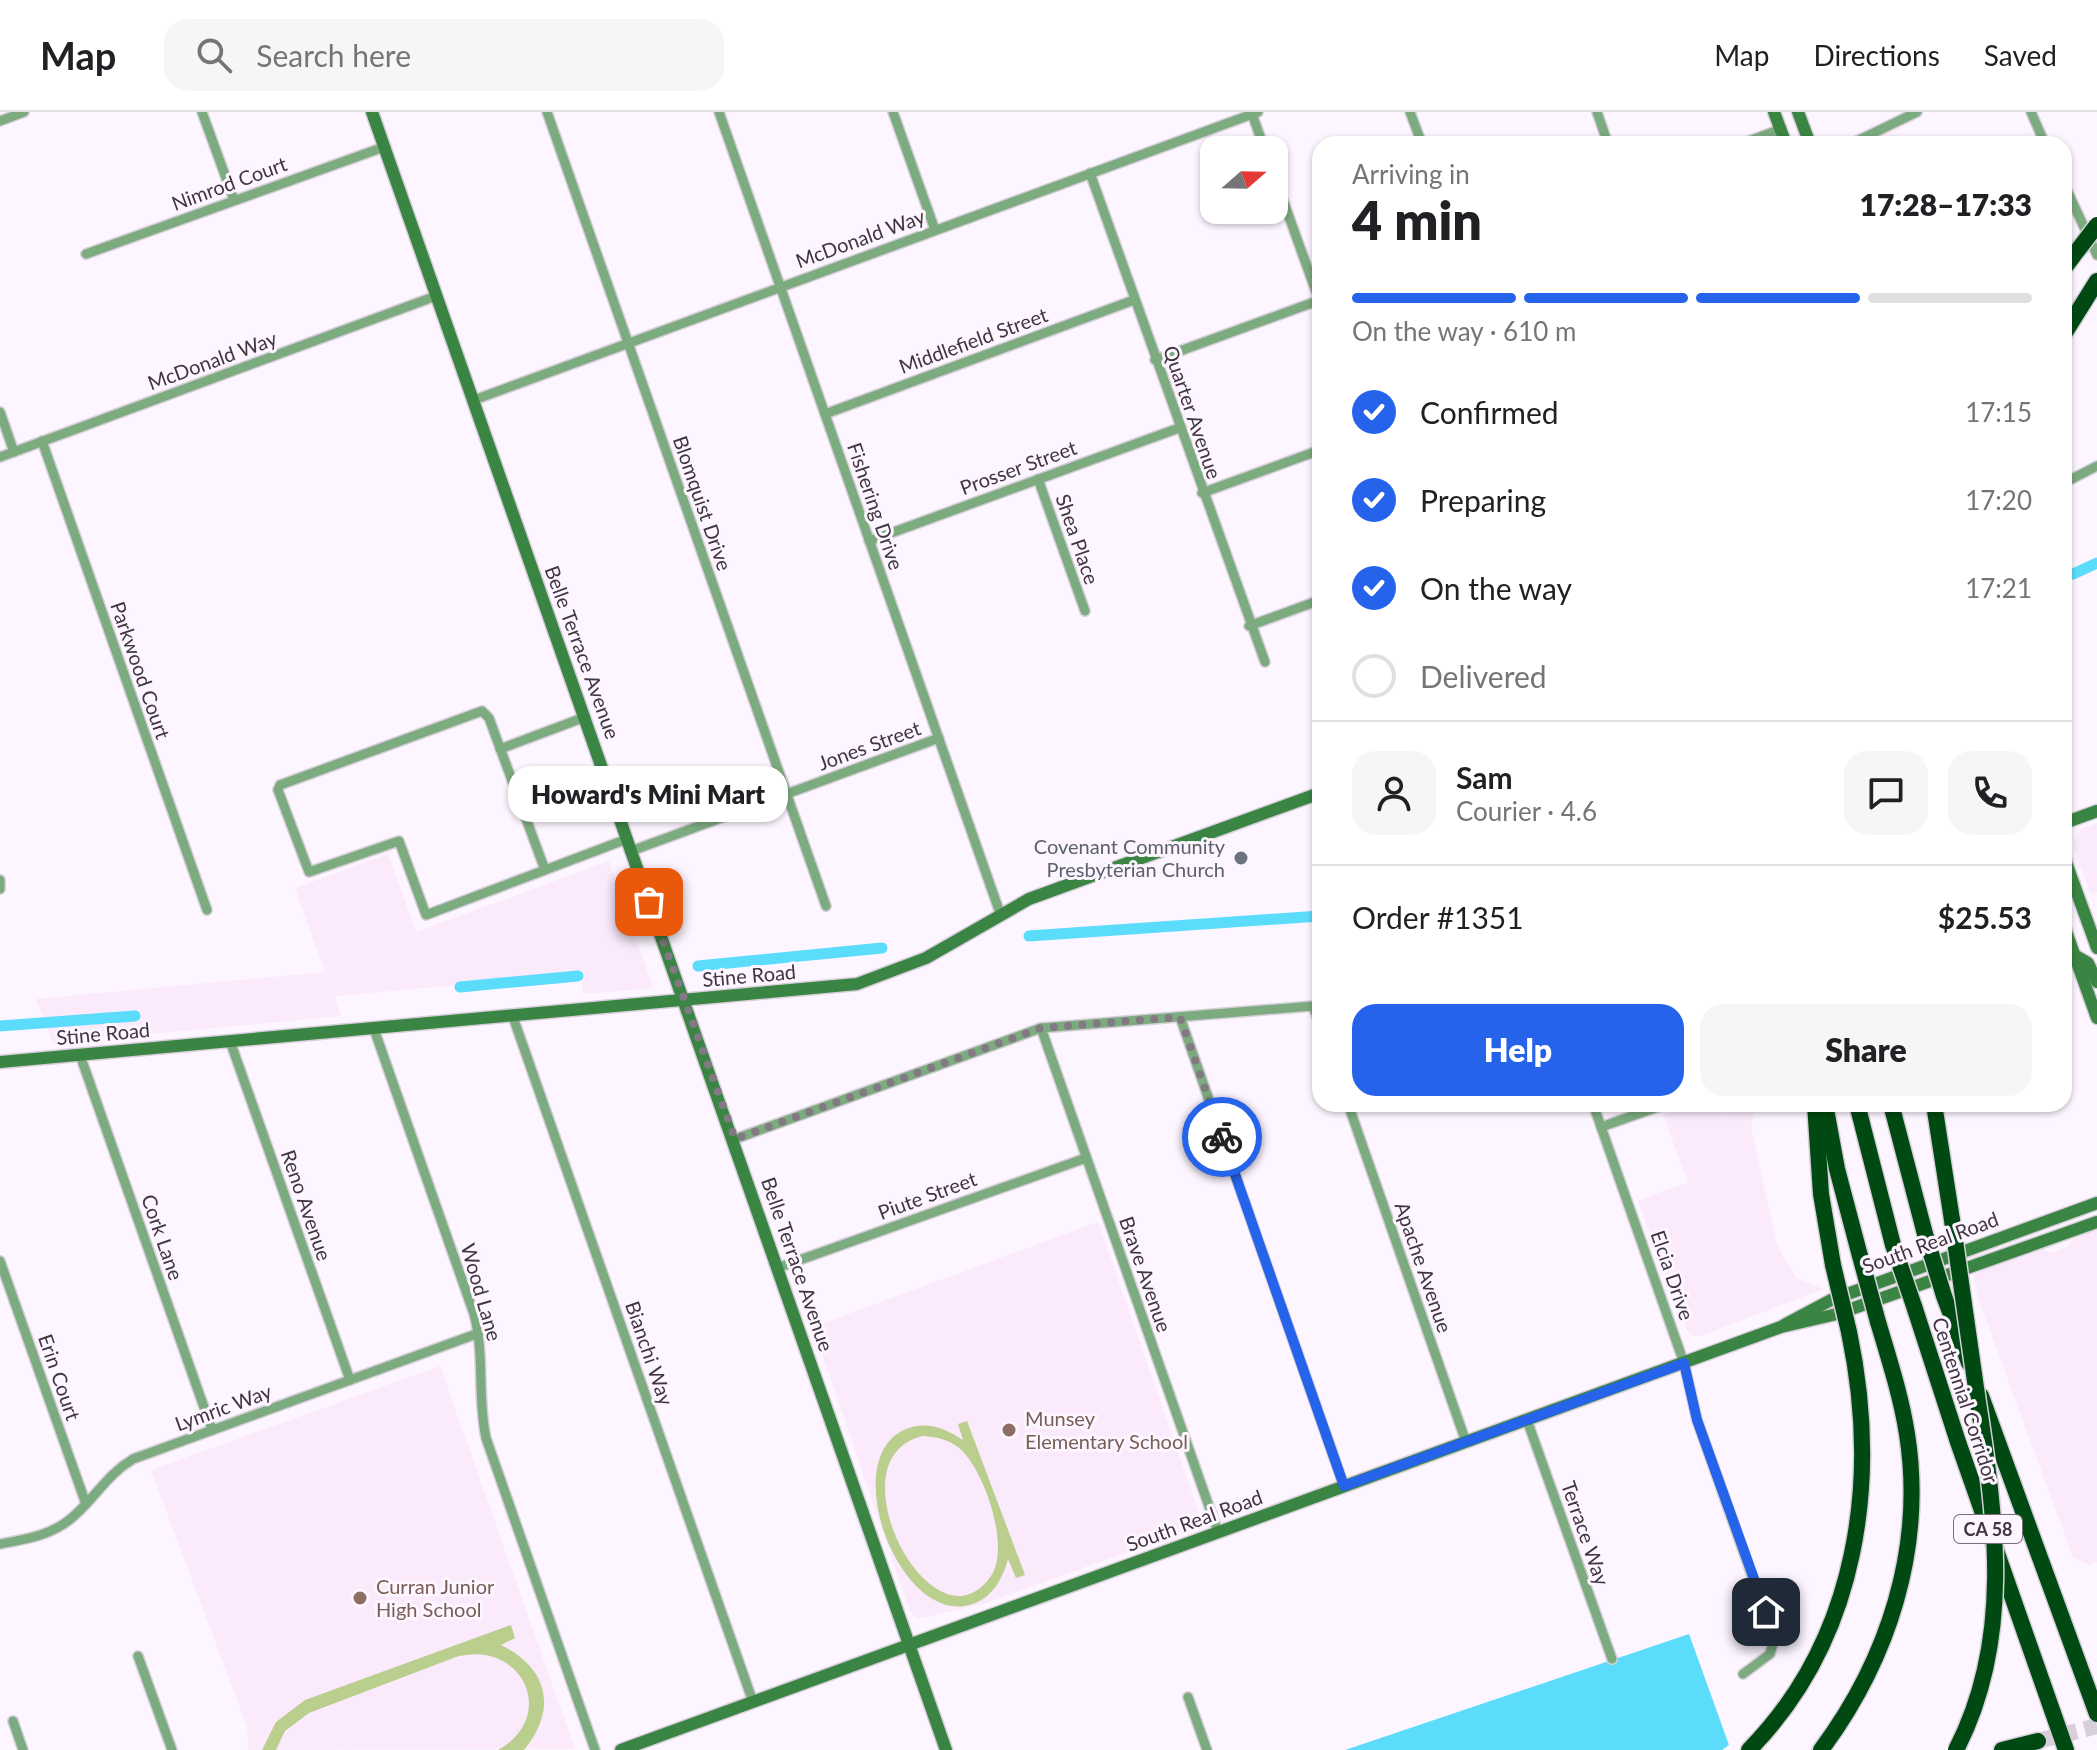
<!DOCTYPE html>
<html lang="en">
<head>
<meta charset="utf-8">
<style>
  :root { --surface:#fff; --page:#f6f6f6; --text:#202124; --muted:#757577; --line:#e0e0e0; --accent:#2563eb }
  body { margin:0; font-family:Lato,sans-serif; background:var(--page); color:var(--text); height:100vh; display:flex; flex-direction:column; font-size:30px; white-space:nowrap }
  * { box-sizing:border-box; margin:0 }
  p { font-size:26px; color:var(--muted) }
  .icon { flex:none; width:44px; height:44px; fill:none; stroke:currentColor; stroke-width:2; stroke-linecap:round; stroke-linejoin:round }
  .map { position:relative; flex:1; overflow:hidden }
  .side { position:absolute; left:1312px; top:24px; width:760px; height:976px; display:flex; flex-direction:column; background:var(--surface); border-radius:24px; box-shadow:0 2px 6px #0004 }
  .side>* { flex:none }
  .needle { width:52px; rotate:70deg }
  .fabs { position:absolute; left:1200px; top:24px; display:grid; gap:16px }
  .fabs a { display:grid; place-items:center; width:88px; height:88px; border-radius:16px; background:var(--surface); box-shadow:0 2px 6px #0004; font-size:40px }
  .pin { position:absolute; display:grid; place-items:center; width:68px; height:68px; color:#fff; margin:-34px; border-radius:16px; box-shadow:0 4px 12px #0006 }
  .courier { position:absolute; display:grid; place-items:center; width:80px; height:80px; margin:-40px; border:6px solid #2563eb; border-radius:50%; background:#fff; color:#222; box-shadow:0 2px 10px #0007 }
  .bubble { position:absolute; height:56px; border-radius:24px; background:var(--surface); box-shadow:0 2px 6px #0004; font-size:26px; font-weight:800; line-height:56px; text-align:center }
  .overview em { font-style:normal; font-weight:800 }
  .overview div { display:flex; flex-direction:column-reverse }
  .overview { display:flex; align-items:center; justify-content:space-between; height:136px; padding:0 40px }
  h1 { font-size:52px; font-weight:800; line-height:60px }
  .bar { display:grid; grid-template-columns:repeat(4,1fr); gap:12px 8px; align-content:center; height:96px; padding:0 40px }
  .bar i { height:10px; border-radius:6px; background:var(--line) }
  .bar .on { background:var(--accent) }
  .bar p { grid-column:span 4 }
  .line { display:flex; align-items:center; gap:20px; padding:0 40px; border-top:2px solid var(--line) }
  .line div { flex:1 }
  .round { display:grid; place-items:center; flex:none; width:84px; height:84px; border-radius:24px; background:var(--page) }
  ol { padding:0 40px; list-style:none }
  li { display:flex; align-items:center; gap:24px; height:88px }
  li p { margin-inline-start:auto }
  li .icon { padding:8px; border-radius:50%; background:var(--accent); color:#fff; stroke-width:4 }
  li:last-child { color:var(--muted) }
  li i { width:44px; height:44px; border:4px solid var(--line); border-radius:50% }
  .cta { display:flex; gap:16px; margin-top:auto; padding:16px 40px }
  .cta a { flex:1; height:92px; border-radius:24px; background:var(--accent); color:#fff; font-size:32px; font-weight:800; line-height:92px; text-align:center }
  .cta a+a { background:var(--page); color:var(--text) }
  header { display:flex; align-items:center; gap:48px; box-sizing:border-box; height:112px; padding:0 40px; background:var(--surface); border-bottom:2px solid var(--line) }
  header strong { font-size:38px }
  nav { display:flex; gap:44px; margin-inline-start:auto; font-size:28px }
  .search { width:560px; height:72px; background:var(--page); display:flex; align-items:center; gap:20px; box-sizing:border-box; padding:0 28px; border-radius:24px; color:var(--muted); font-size:30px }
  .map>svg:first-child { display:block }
</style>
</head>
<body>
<header>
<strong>Map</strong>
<div class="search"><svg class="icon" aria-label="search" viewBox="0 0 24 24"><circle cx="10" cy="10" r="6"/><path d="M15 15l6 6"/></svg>Search here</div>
<nav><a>Map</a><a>Directions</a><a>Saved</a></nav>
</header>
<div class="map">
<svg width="2097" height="1638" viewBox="0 0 2097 1638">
  <rect width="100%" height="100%" fill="#fdf5ff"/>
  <g fill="#faeafc">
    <polygon points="2097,711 2097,780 2091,782 2073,732 2081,717"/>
    <polygon points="388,742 416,820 609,749 653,876 583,882 581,862 335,884 341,904 53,931 36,887 325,860 295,776"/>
    <polygon points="1693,992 1710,992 1726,1001 1747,995 1755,997 1751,1015 1777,1133 1796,1166 1824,1177 1700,1224 1692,1223 1685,1215 1638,1089 1688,1070 1663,1003"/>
    <polygon points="1098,1110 1201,1407 1193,1416 986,1491 917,1507 910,1499 813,1215"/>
    <polygon points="2097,1118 2097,1450 2089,1453 2073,1445 1978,1186 1974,1161 2044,1137 2050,1141 2068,1135 2074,1127"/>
    <polygon points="440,1254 575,1637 248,1638 247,1614 151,1358"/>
  </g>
  <g fill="#bace8e" fill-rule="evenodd">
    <path d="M967 1309 1025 1463 1016 1466 1008 1447C1002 1469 990 1490 965 1494 896 1505 838 1345 906 1317 927 1309 944 1316 963 1328L958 1312ZM923 1324C936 1325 947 1327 958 1335 984 1356 1011 1435 991 1464 934 1547 828 1346 923 1324Z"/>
    <path d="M511 1513 515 1526 501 1533C548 1556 558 1597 524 1638H498C559 1604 522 1527 456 1545L309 1601 285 1619 276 1638H262L276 1610 305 1588Z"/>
  </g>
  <polygon fill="#5cdcfb" points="1689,1522 1729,1633 1722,1638 1345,1638"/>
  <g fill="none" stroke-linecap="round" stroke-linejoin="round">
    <g stroke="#5cdcfb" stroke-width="11">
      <polyline points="2073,462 2097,451"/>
      <polyline points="1029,824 1320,804"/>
      <polyline points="698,854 882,836"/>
      <polyline points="460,875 578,864"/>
      <polyline points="0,914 135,904"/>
    </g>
    <polyline stroke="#d7cfd9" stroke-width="16" stroke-dasharray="16 8" stroke-linecap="butt" points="2038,1629 2097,1614"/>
    <defs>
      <g id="street">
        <polyline points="202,0 234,88"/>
        <polyline points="547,0 826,794"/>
        <polyline points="719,0 1000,801"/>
        <polyline points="893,0 935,118"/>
        <polyline points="1410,0 1422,32"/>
        <polyline points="1597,0 1608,32"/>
        <polyline points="2031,0 2045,32"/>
        <polyline points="1252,2 1265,38"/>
        <polyline points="0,9 24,0"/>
        <polyline points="1855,30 1917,0"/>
        <polyline points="1741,32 1781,17"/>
        <polyline points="1090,61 1265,550"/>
        <polyline points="1274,63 1319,188"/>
        <polyline points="2064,72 2097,143"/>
        <polyline points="86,142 384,35"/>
        <polyline points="1155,248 1320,188"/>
        <polyline points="474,288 1258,0"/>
        <polyline points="0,300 14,340"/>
        <polyline points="825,302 1134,188"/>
        <polyline points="42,329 207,798"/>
        <polyline points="0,345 436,184"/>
        <polyline points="1038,367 1085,499"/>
        <polyline points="2064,371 2097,354"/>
        <polyline points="1202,381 1320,338"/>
        <polyline points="869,429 1179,316"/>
        <polyline points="1249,514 1320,488"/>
        <polyline points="500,637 585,605"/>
        <polyline points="631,739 939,626"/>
        <polyline points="545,758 489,606 482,599 280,673 278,678 309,760 399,729 426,803 627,727"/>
        <polyline points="0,768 0,777"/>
        <polyline points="513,905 753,1590"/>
        <polyline points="1180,905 1344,1374"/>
        <polyline points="1041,916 1218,1420"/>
        <path d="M374 917 474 1202C485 1243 477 1284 486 1326L595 1638"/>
        <polyline points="230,929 350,1268"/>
        <polyline points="80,943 212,1318"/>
        <polyline points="1348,992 1466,1330"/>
        <polyline points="1593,992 1684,1251 1697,1308 1761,1489 1776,1520 1770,1542 1743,1562"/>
        <polyline points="1601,1015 1666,992"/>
        <polyline points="735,1027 1041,916 1313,894 1320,913"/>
        <polyline points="0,1149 86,1392"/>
        <polyline points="780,1155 1086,1046"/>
        <polyline points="1527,1308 1612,1547"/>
        <path d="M0 1432C27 1427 54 1423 75 1403 96 1384 108 1362 133 1347L479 1221"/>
        <polyline points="138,1544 172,1638"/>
        <polyline points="1188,1585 1207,1638"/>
        <polyline points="13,1609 23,1638"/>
      </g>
      <g id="secondary">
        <polyline points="372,0 946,1638"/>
        <polyline points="1774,0 1786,32"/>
        <polyline points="1798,0 1810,32"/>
        <polyline points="2064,711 2097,699"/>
        <polyline points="2064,745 2097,836"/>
        <polyline points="2064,814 2097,906"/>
        <polyline points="2074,843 2088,851 2097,870"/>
        <polyline points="0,950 857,872 926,846 1029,787 1320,681"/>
        <polyline points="1784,1213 1831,1188 2097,1091"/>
        <polyline points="621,1638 1781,1215 1837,1202 2097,1110"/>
      </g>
      <g id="highway">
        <polyline points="2064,156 2074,143"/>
        <polyline points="2064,222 2097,169"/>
        <polyline points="1815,992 1821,1082 1833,1153"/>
        <polyline points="1825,992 1837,1057 1860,1144"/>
        <polyline points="1857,992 1893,1133"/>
        <polyline points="1891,992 1925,1122"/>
        <polyline points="1934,992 1952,1108"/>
        <polyline points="1944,1184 1969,1251"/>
        <polyline points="1914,1194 1958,1330 2066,1638"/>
        <polyline points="1981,1284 2097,1602"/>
        <path d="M1749 1638C1859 1526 1880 1367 1849 1220"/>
        <path d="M1821 1638C1888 1548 1925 1436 1907 1322 1901 1284 1889 1247 1878 1210"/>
        <polyline points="2002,1638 2038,1629"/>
      </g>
    </defs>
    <use href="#street" stroke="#d7cfd9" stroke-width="12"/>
    <use href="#secondary" stroke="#d7cfd9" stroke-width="15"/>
    <use href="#highway" stroke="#d7cfd9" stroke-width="19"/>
    <use href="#street" stroke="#7cab7f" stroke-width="9"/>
    <use href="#secondary" stroke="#3b8544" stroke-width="12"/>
    <use href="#highway" stroke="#004912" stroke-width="16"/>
    <defs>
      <g id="highway-bridge">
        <polyline points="2074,143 2097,113"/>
        <path d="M1952 1108C1961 1169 1970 1230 1978 1290 1996 1407 2013 1528 1956 1638"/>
        <polyline points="1925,1122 1944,1184"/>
        <polyline points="1893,1133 1914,1194"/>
        <polyline points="1860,1144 1878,1210"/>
        <polyline points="1833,1153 1849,1220"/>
      </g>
    </defs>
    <use href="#highway-bridge" stroke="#d7cfd9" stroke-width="19" stroke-linecap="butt"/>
    <use href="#highway-bridge" stroke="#004912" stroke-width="16"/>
  </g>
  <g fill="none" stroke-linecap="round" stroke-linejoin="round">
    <polyline stroke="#827983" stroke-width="8" stroke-dasharray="0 14.4" points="649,790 735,1027 1041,916 1180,905 1222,1025"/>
    <polyline stroke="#2563eb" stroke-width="10" points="1222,1025 1344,1374 1684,1251 1697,1308 1766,1500"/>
  </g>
  <circle fill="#6b7280" stroke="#fdf5ff" stroke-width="3" cx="1241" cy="746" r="8"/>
  <g fill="#8d6e63" stroke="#fdf5ff" stroke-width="3">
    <circle cx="1009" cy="1318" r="8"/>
    <circle cx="360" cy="1486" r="8"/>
  </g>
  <g text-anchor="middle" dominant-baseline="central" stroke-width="6" stroke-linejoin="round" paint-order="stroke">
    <rect fill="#fdf5ff" stroke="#786f79" stroke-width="2" x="1954" y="1403" width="68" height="28" rx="6"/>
    <g font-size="18" font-weight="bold" fill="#3f3640">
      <text x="1988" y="1417">CA 58</text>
    </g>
    <g font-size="20" fill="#3f3640" stroke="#fdf5ff">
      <text transform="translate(229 71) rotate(-20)">Nimrod Court</text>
      <text transform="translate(860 126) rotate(-20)">McDonald Way</text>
      <text transform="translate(973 228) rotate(-20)">Middlefield Street</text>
      <text transform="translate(212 248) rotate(-20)">McDonald Way</text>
      <text transform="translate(1193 300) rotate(71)">Quarter Avenue</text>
      <text transform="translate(1018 355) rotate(-20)">Prosser Street</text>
      <text transform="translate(703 391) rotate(71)">Blomquist Drive</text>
      <text transform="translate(876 394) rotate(71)">Fishering Drive</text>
      <text transform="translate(1078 427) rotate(71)">Shea Place</text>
      <text transform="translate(583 540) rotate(70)">Belle Terrace Avenue</text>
      <text transform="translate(141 558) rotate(71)">Parkwood Court</text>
      <text transform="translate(869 633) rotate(-20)">Jones Street</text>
      <text transform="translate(749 863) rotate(-5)">Stine Road</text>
      <text transform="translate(103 921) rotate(-5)">Stine Road</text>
      <text transform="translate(927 1083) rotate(-20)">Piute Street</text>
      <text transform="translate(307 1093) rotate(71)">Reno Avenue</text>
      <text transform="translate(163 1125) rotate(71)">Cork Lane</text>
      <text transform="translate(1930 1130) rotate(-20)">South Real Road</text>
      <text transform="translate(798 1152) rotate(71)">Belle Terrace Avenue</text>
      <text transform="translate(1424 1155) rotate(71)">Apache Avenue</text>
      <text transform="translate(1146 1162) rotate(71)">Brave Avenue</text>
      <text transform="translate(1673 1163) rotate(71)">Elcia Drive</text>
      <text transform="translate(482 1180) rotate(74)">Wood Lane</text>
      <text transform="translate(650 1241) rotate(71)">Bianchi Way</text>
      <text transform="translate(60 1265) rotate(71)">Erin Court</text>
      <text transform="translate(1966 1288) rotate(72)">Centennial Corridor</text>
      <text transform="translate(223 1295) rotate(-20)">Lymric Way</text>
      <text transform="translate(1194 1408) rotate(-20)">South Real Road</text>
      <text transform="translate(1586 1421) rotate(71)">Terrace Way</text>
    </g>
    <g font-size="20" fill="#5b616d" stroke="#fdf5ff" text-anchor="end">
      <text x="1225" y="734">Covenant Community<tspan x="1225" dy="23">Presbyterian Church</tspan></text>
    </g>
    <g font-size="20" fill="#785e54" stroke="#fdf5ff" text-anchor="start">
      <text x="1025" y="1306">Munsey<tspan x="1025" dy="23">Elementary School</tspan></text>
      <text x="376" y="1474">Curran Junior<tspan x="376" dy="23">High School</tspan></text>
    </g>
  </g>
</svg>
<div class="fabs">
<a><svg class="needle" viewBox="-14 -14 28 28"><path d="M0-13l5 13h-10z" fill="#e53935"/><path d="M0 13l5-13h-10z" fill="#757577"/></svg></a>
</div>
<div class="pin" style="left:649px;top:790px;background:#ea580c"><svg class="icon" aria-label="bag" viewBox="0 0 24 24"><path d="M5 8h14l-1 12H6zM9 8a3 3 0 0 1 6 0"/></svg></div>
<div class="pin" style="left:1766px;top:1500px;background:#1f2937"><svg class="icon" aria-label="home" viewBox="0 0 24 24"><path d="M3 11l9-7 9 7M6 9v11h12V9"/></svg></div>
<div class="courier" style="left:1222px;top:1025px"><svg class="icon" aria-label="bike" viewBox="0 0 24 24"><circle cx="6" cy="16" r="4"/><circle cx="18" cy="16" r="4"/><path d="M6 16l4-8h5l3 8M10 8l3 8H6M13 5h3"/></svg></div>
<div class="bubble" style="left:508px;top:654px;width:280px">Howard's Mini Mart</div>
<section class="side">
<div class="overview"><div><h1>4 min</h1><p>Arriving in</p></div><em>17:28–17:33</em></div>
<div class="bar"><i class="on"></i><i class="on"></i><i class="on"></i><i></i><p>On the way · 610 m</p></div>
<ol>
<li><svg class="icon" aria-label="check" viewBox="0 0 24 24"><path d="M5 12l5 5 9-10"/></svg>Confirmed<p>17:15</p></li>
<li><svg class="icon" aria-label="check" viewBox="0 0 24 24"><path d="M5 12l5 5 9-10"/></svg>Preparing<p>17:20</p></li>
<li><svg class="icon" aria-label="check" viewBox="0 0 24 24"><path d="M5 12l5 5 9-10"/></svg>On the way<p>17:21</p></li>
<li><i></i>Delivered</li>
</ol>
<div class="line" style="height:144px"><a class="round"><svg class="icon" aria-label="person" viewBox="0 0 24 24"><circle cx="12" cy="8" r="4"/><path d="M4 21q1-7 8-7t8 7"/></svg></a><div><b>Sam</b><p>Courier · 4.6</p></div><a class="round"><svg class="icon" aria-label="chat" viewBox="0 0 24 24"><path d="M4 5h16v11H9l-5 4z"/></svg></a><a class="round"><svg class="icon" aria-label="phone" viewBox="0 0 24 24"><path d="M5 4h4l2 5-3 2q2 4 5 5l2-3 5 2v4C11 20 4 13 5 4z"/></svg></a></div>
<div class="line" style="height:104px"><div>Order #1351</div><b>$25.53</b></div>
<div class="cta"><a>Help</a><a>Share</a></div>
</section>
</div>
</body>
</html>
